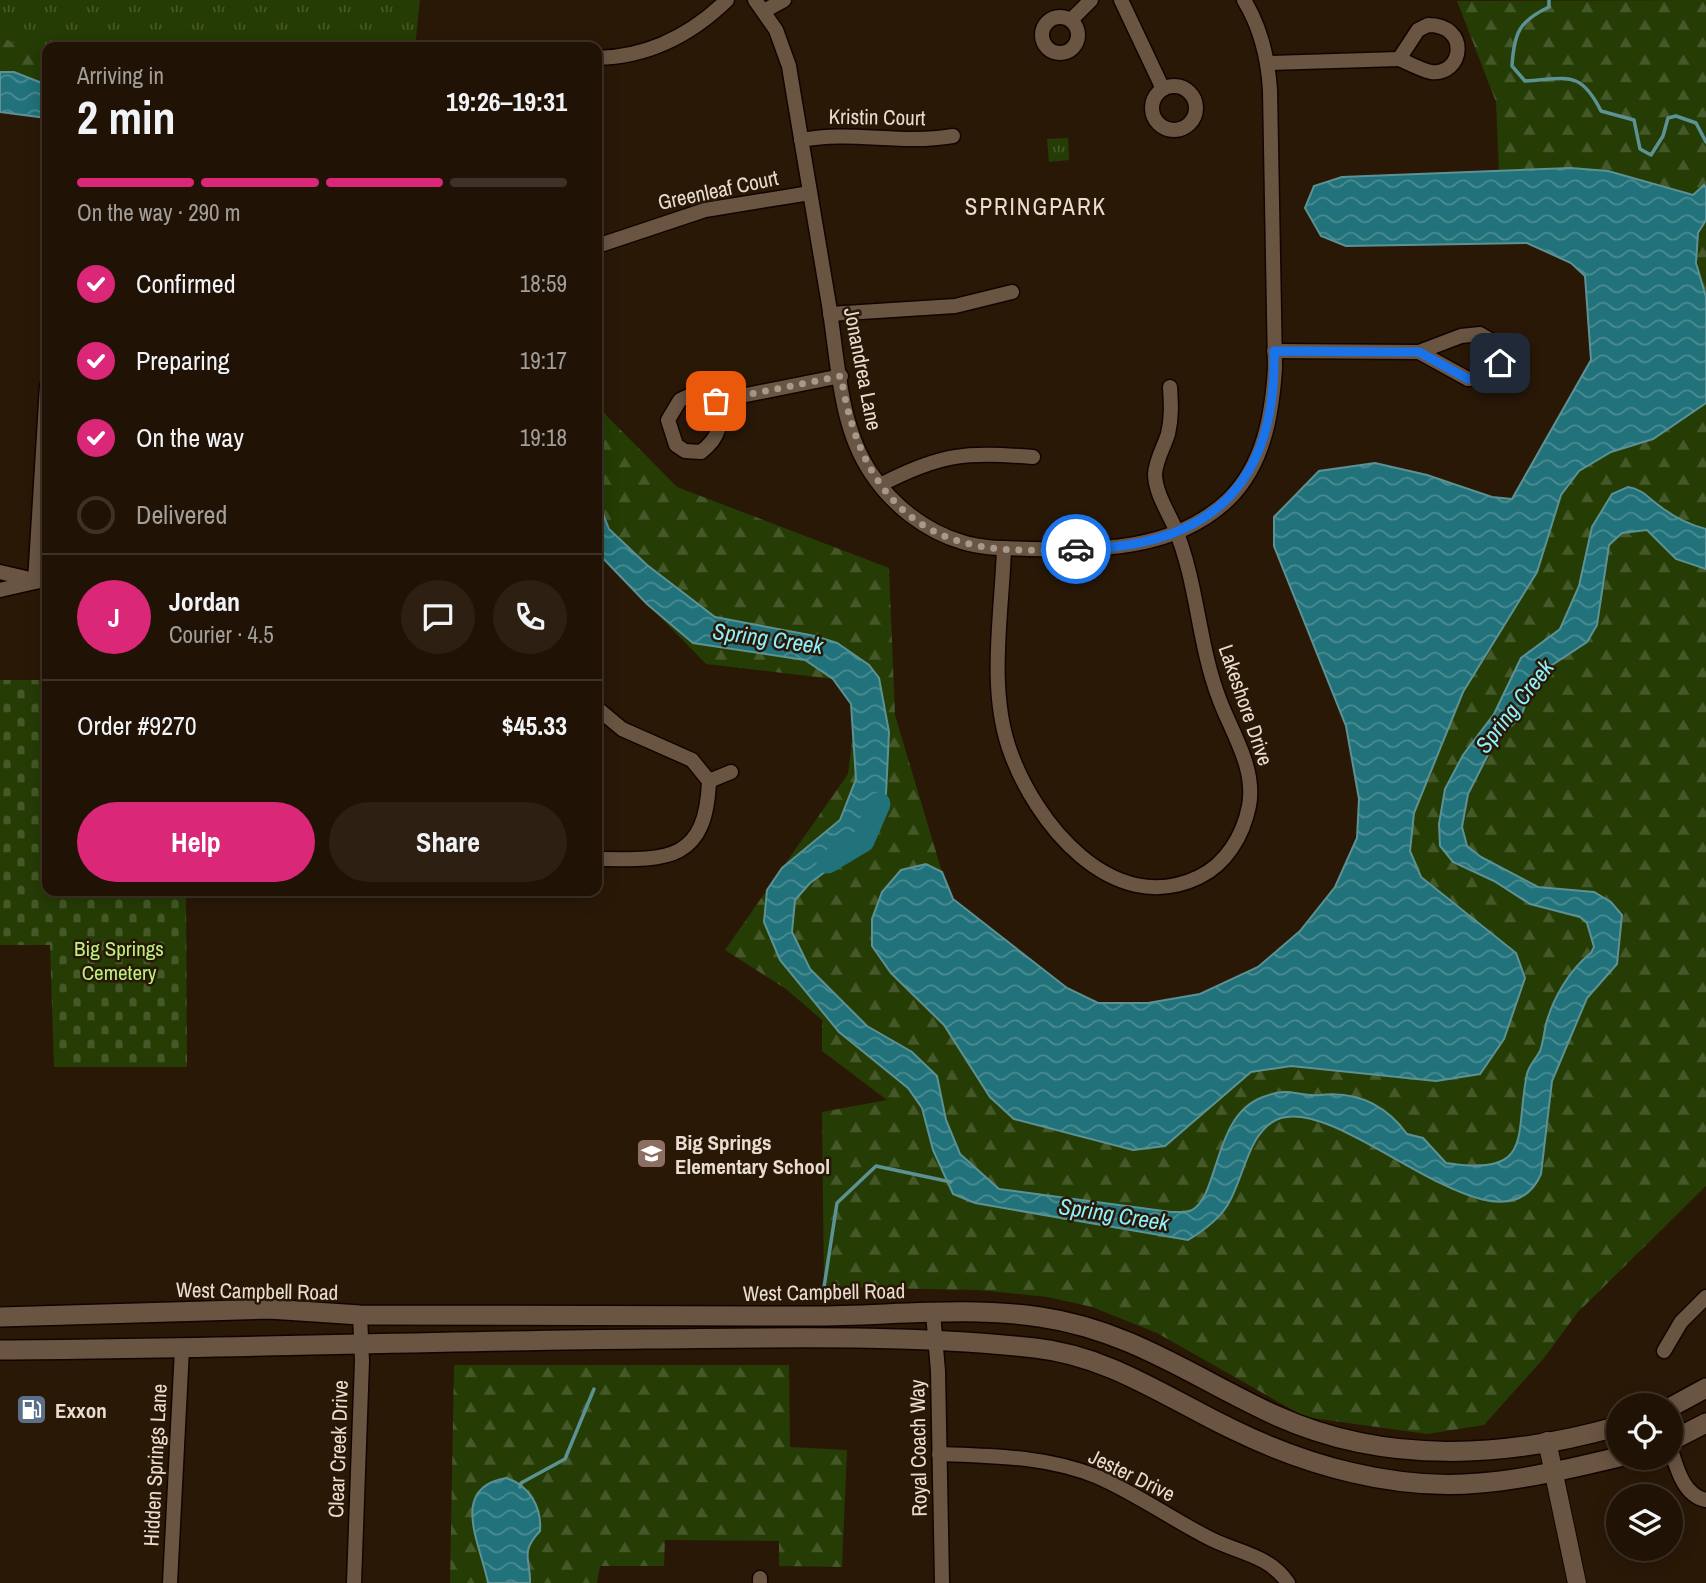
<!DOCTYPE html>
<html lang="en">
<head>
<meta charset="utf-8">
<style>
  :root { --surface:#201205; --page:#2d2013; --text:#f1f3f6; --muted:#a29e9a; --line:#3d3227; --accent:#db2777 }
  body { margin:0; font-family:"Archivo Narrow",sans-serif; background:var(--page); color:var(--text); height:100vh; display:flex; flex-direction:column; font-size:26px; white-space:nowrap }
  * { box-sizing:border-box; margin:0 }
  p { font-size:23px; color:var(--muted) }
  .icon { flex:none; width:38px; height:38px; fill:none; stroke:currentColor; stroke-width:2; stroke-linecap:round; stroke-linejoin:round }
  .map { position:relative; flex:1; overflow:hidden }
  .side { position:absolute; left:42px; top:42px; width:560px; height:854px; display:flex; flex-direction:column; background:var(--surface); border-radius:14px; box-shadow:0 4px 18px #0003,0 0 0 2px var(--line) }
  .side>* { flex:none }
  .buttons { position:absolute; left:1606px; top:1393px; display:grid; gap:14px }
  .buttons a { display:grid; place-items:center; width:77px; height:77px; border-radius:50%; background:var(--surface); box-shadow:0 4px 18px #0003,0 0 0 2px var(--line); font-size:35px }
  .pin { position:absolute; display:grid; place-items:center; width:60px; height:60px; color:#fff; margin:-30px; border-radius:14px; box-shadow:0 4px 10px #0006 }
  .courier { position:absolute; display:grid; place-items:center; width:70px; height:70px; margin:-35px; border:5px solid #1a73e8; border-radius:50%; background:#fff; color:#222; box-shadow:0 2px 9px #0007 }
  .overview em { font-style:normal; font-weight:700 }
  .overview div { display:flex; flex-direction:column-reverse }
  .overview { display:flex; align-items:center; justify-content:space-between; height:119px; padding:0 35px }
  h1 { font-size:46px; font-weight:700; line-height:52px }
  .bar { display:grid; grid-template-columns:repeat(4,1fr); gap:10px 7px; align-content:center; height:84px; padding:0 35px }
  .bar i { height:9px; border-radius:5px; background:var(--line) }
  .bar .selected { background:var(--accent) }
  .bar p { grid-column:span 4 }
  .line { display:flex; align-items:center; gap:18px; padding:0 35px; border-top:2px solid var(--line) }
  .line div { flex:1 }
  .round { display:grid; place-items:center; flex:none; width:74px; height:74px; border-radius:37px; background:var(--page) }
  ol { padding:0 35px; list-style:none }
  li { display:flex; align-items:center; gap:21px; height:77px }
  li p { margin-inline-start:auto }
  li .icon { padding:7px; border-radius:50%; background:var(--accent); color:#fff; stroke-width:4 }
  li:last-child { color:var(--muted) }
  li i { width:38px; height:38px; border:4px solid var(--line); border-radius:50% }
  .cta { display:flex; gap:14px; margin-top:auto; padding:14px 35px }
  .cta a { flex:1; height:80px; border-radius:42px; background:var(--accent); color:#fff; font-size:28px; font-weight:700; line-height:80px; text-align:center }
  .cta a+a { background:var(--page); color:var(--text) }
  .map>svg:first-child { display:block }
</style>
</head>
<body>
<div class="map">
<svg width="1706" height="1583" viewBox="0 0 1706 1583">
  <defs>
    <pattern id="grass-tufts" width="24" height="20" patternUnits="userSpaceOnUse" patternTransform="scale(1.75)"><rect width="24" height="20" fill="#253c05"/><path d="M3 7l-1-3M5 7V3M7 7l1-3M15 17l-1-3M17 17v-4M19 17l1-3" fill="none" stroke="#455829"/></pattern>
    <pattern id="forest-firs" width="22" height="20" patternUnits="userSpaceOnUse" patternTransform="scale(1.75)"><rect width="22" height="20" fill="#253c05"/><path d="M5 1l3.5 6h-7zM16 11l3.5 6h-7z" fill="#455829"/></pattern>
    <pattern id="cemetery-stones" width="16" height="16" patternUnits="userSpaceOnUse" patternTransform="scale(1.75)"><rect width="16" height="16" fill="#253c05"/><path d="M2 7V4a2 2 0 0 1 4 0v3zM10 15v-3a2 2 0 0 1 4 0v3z" fill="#455829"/></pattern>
    <pattern id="water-waves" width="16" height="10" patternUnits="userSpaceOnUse" patternTransform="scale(1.75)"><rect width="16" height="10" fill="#21727a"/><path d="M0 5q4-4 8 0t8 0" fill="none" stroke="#4c8c92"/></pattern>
  </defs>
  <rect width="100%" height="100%" fill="#2a1807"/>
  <g fill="url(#grass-tufts)">
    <polygon points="0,0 420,0 415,47 47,47 47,60 0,36"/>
    <polygon points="1068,138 1069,160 1049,162 1047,139"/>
  </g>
  <g fill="url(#forest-firs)">
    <polygon points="1706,0 1706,188 1704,185 1694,195 1571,168 1499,171 1496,102 1457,1"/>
    <polygon points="0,36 47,60 47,118 0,112"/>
    <path d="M1706 220V297C1698 270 1690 246 1706 220Z"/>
    <path d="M1706 403V1186L1577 1313 1544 1358 1484 1425 1427 1434 1305 1417 1157 1333 1092 1307 1048 1297 978 1290 824 1287 822 1112 887 1100 822 1051V1020L786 989 725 950 848 774 854 726 851 704 833 679 706 664 597 552V406L677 487 889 568 895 715 942 872C912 857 901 870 882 892L891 973 944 1025 990 1097 1165 1146 1251 1072 1291 1066 1436 1081 1516 953 1421 877 1410 851 1414 813 1463 692 1537 572 1561 495 1579 471 1611 452 1653 439Z"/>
    <polygon points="454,1365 789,1365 790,1447 847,1450 842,1567 779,1566 779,1541 665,1540 664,1566 600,1566 597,1583 450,1583"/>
  </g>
  <polygon fill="url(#cemetery-stones)" points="0,680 47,680 47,891 186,891 187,1067 54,1067 50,945 0,945"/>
  <g fill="url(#water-waves)" stroke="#5d9294" stroke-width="2">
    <polygon points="0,72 14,72 47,85 47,118 0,112"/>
    <polygon points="1571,168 1608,171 1693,195 1704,185 1706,188 1706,220 1698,233 1696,263 1706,297 1706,403 1653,439 1611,452 1579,471 1561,495 1537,572 1463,692 1414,813 1410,851 1421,877 1516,953 1525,978 1504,1039 1480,1074 1436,1081 1291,1066 1251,1072 1165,1146 1133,1150 1014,1119 990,1097 944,1025 891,973 872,946 872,919 882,892 901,870 926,864 942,872 953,899 1067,988 1098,1003 1148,1003 1200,994 1258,967 1300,931 1335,887 1357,838 1359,799 1346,726 1274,546 1274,517 1319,471 1375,463 1427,475 1492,497 1512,499 1591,360 1585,276 1571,263 1527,243 1346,246 1321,236 1305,208 1314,186 1342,177"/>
    <path d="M1628 487C1643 489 1649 499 1661 507 1674 517 1690 525 1706 529V569L1676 559 1647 530 1622 533 1609 545 1597 625 1587 642 1537 675 1521 716 1493 745 1468 794 1462 827 1467 846 1481 857 1538 887 1594 892 1611 902 1622 915 1617 964 1587 998 1552 1081 1541 1174C1501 1266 1347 1098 1281 1118 1248 1128 1244 1180 1227 1206 1217 1221 1203 1231 1188 1240L975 1203 953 1194 933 1150 922 1108 908 1088 839 1032 780 960 764 922 767 890 782 868 840 820 856 779 851 704 833 679 805 660 693 643 647 604 597 552V499L609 529 647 565 715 617 815 636 837 643 869 665 879 678 889 732 886 794 874 824 845 857 810 883 795 900 792 932 810 969 867 1026 912 1052 937 1076 946 1120 960 1154 999 1189 1171 1212C1177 1212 1186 1213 1192 1210 1220 1194 1213 1115 1263 1097 1291 1086 1296 1097 1320 1095 1357 1091 1385 1104 1407 1134L1423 1138 1446 1163C1536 1177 1514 1135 1527 1074 1529 1065 1536 1059 1540 1051 1543 1043 1544 1033 1546 1024 1553 998 1570 969 1591 953L1594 947 1587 923 1580 917 1530 904 1494 881 1453 862 1440 846 1439 824 1445 789 1463 755 1494 714 1521 658 1560 629 1579 586 1592 527 1612 494Z"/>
    <path d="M506 1478C529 1485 542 1507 540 1531 519 1553 531 1560 530 1583H488C481 1545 448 1488 506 1478Z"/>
  </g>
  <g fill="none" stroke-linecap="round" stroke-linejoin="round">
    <g stroke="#5d9294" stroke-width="3.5">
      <path d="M1549 0V7C1519 21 1514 33 1512 66L1525 81C1567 79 1580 69 1601 111L1634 120 1640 149 1651 155 1663 136 1668 118 1676 116 1696 123 1706 142"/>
      <polyline points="824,1287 837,1203 876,1166 951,1182"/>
      <polyline points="520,1487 521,1483 565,1459 594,1389"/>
    </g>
    <polyline stroke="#21727a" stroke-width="23" points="828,862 863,841 879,804"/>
    <defs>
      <g id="minor">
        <path d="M755 0 776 30 789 66C802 146 816 226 829 305 838 360 839 426 871 473 892 505 925 531 962 542 984 549 1007 548 1030 549 1099 551 1176 550 1229 499 1264 464 1272 415 1275 368L1270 90C1268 58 1261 28 1244 0"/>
        <polyline points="1121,0 1163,89"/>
        <polyline points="764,11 784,0"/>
        <circle cx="1060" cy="35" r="18"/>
        <polyline points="1071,20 1091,0"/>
        <path d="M1428 25C1471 25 1463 76 1431 72 1421 70 1409 63 1399 59L1418 30Z"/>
        <path d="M597 58C647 57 691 35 727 0"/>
        <polyline points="1268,63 1399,59"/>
        <circle cx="1174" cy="108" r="22"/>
        <path d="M801 140C853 130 899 145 953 136"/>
        <polyline points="597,246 705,210 810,193"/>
        <polyline points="830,314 955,306 1012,292"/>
        <polyline points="1274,351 1419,352 1461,336 1480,334 1497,344 1500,363 1489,376 1468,379 1419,352"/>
        <path d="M716 401C723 423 720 437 701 452L685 451 676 445 668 420 680 400 691 395 716 401 841 376"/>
        <path d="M880 485C942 453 965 452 1033 457"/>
        <path d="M1004 548C1002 613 988 686 1009 748 1034 822 1112 919 1199 877 1226 864 1243 836 1249 806 1256 769 1233 735 1220 701 1198 645 1198 584 1175 528 1168 512 1155 492 1155 474 1156 459 1164 447 1168 434 1172 417 1171 403 1170 387"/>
        <polyline points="0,572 47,583"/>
        <polyline points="35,582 47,386"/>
        <polyline points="0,590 35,582"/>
        <path d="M597 708 622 729 692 760 709 781C706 863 666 860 597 859"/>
        <polyline points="709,781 731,772"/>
        <polyline points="933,1313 938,1371 942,1583"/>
        <polyline points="1664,1351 1681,1322 1706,1297"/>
        <path d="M1671 1450C1677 1469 1684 1496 1706 1500"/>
        <path d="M939 1454C993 1456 1047 1456 1098 1477 1137 1494 1173 1520 1211 1539 1239 1553 1269 1555 1288 1583"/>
        <polyline points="170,1583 182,1349"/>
        <polyline points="354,1583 362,1361 360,1315"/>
        <polyline points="760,1583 760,1578"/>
      </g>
      <polyline id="tertiary" points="1547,1441 1577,1583"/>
      <g id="secondary">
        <path d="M0 1317 269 1309 360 1315C511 1316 662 1316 813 1316 887 1316 967 1306 1040 1317 1131 1330 1196 1379 1277 1416 1386 1465 1507 1458 1619 1426"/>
        <path d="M0 1350C215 1349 431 1341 646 1339 776 1338 906 1334 1035 1348 1109 1356 1167 1398 1232 1429 1307 1466 1397 1491 1480 1483 1527 1479 1573 1468 1619 1457"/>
        <polyline points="1671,1407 1706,1388"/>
        <polyline points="1671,1441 1706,1423"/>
      </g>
    </defs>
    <use href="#minor" stroke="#120400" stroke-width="17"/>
    <use href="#tertiary" stroke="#120400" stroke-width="20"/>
    <use href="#secondary" stroke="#120400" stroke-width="22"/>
    <use href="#minor" stroke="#6a5542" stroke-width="14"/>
    <use href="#tertiary" stroke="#6a5542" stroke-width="18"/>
    <use href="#secondary" stroke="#6a5542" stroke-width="19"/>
  </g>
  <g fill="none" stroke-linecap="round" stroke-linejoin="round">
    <path stroke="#a6988b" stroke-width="7" stroke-dasharray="0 12.6" d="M716 401 841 376C854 458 890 530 979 546 1010 552 1044 550 1076 549"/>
    <path stroke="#1a73e8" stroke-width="9" d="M1076 549C1208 548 1277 486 1274 351L1419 352 1468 379 1489 376 1500 363"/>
  </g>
  <defs>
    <symbol id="school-square" viewBox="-11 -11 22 22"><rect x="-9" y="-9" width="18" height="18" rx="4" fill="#8d6e63" stroke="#2a1807"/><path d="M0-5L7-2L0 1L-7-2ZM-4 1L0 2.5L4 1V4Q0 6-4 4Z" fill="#fff"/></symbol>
    <symbol id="fuel-square" viewBox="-11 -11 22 22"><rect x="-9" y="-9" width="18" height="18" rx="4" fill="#5c6f8a" stroke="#2a1807"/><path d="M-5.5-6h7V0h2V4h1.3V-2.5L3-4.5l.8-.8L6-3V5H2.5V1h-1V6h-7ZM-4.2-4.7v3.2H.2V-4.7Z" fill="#fff"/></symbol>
  </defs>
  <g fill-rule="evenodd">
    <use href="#school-square" x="634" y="1136" width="35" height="35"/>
    <use href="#fuel-square" x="14" y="1392" width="35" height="35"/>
  </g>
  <g text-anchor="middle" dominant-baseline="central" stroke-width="5" stroke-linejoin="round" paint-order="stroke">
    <g font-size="21" fill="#e9ddd2" stroke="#2a1807">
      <text transform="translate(877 117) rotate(1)">Kristin Court</text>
      <text transform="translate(718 190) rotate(-12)">Greenleaf Court</text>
      <text transform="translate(863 369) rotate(79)">Jonandrea Lane</text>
      <text transform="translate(1246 705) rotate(71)">Lakeshore Drive</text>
      <text transform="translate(257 1291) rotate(1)">West Campbell Road</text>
      <text transform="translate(824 1292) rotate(-1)">West Campbell Road</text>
      <text transform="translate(918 1448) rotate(-91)">Royal Coach Way</text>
      <text transform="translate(338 1449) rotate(-88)">Clear Creek Drive</text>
      <text transform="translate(155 1465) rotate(-87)">Hidden Springs Lane</text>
      <text transform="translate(1132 1475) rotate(26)">Jester Drive</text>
    </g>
    <g font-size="21" fill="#b9f27f" stroke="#2a1807">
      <text x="119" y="948">Big Springs<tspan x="119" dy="24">Cemetery</tspan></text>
    </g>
    <g font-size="21" font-weight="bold" fill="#e9ddd2" stroke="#2a1807" text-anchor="start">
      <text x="675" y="1142">Big Springs<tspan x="675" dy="24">Elementary School</tspan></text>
      <text x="55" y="1410">Exxon</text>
    </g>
    <g font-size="23" letter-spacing="2" fill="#e9ddd2" stroke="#2a1807">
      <text x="1036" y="206">SPRINGPARK</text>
    </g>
    <g font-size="23" font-style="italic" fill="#8ef0fc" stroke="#2a1807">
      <text transform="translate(768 638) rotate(8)">Spring Creek</text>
      <text transform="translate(1514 706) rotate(-52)">Spring Creek</text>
      <text transform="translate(1114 1214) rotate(9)">Spring Creek</text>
    </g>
  </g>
</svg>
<div class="buttons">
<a><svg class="icon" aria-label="locate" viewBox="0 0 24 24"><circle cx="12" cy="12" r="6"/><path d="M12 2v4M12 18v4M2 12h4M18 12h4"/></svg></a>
<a><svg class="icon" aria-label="layers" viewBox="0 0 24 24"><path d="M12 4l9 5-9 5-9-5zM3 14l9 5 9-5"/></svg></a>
</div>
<div class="pin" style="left:716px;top:401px;background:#ea580c"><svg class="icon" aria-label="bag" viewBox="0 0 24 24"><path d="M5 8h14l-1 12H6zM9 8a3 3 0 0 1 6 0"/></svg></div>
<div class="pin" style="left:1500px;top:363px;background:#1f2937"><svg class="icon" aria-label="home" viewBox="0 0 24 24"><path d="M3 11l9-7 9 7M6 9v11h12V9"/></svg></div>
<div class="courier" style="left:1076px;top:549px"><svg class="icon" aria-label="car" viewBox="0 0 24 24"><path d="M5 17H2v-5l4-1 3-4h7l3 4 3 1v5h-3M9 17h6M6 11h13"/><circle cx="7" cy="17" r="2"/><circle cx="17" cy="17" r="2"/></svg></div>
<section class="side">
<div class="overview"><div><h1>2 min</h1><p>Arriving in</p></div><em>19:26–19:31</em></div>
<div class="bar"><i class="selected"></i><i class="selected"></i><i class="selected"></i><i></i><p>On the way · 290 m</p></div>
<ol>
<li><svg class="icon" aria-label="check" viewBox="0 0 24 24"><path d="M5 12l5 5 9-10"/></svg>Confirmed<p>18:59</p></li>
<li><svg class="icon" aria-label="check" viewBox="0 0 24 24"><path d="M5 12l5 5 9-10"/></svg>Preparing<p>19:17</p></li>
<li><svg class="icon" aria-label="check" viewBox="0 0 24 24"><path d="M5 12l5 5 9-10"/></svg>On the way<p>19:18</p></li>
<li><i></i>Delivered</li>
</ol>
<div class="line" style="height:126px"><b class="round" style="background:var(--accent);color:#fff">J</b><div><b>Jordan</b><p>Courier · 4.5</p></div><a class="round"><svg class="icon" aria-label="chat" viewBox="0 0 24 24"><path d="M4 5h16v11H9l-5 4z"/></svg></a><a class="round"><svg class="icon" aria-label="phone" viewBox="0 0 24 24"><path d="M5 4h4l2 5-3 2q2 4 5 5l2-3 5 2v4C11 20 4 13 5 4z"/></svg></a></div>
<div class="line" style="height:91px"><div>Order #9270</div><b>$45.33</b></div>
<div class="cta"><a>Help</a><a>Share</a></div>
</section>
</div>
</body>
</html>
